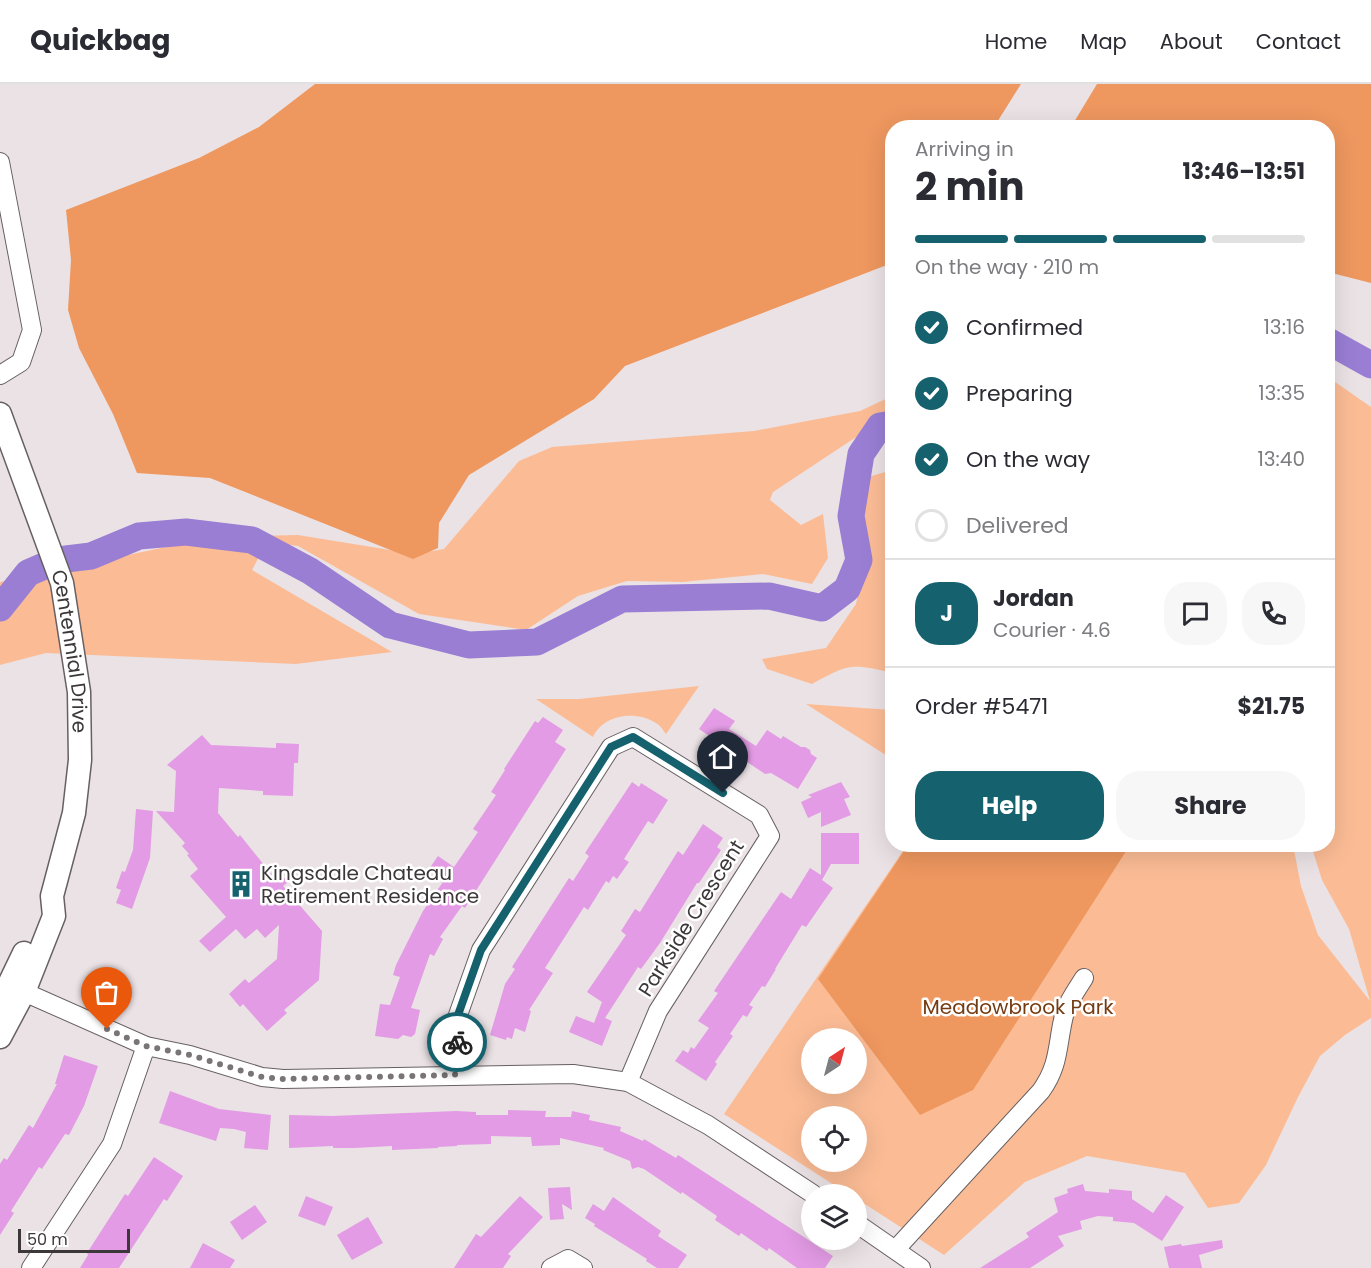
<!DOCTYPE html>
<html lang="en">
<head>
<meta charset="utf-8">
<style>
  :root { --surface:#fff; --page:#f7f7f7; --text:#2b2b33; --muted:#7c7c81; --line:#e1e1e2; --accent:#15616d }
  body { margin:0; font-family:Poppins,sans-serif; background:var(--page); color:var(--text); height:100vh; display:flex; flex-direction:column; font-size:22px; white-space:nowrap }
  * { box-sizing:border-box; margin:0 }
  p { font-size:20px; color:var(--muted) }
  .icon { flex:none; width:33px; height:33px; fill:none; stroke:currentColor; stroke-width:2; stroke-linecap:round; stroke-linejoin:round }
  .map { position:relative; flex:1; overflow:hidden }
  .details { position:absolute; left:885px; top:36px; width:450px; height:732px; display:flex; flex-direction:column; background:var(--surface); border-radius:24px; box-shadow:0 6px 24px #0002 }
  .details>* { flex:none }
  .needle { width:39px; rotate:36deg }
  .buttons { position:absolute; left:801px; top:944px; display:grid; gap:12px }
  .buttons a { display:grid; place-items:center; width:66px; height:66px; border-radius:50%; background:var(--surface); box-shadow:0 6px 24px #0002; font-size:30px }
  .scale { position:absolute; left:18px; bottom:15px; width:112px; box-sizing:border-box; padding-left:6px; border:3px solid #3c3839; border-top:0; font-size:16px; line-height:21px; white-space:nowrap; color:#3c3839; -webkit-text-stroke:4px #fff; paint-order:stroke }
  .pin { position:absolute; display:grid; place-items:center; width:51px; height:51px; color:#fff; margin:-62px -26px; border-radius:50% 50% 50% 0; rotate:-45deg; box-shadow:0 0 6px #0007 }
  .pin .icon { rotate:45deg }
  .courier { position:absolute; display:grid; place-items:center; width:60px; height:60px; margin:-30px; border:4px solid #15616d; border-radius:50%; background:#fff; color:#222; box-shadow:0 2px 8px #0007 }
  .head em { font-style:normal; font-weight:700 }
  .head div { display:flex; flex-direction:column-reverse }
  .head { display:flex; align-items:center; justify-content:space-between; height:102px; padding:0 30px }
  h1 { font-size:39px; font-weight:700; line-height:45px }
  .bar { display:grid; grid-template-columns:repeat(4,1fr); gap:9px 6px; align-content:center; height:72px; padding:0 30px }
  .bar i { height:8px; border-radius:4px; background:var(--line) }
  .bar .selected { background:var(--accent) }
  .bar p { grid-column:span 4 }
  .line { display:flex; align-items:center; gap:15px; padding:0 30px; border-top:2px solid var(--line) }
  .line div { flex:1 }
  .round { display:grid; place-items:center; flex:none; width:63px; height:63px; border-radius:24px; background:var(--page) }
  ol { padding:0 30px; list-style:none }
  li { display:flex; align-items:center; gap:18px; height:66px }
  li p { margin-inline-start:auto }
  li .icon { padding:6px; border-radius:50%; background:var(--accent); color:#fff; stroke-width:4 }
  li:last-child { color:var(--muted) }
  li i { width:33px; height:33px; border:3px solid var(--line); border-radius:50% }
  .button { display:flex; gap:12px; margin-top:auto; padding:12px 30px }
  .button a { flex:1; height:69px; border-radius:24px; background:var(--accent); color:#fff; font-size:24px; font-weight:700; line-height:69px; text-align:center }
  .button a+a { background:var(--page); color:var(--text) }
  header { display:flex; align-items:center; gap:36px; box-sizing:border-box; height:84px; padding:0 30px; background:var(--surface); border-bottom:2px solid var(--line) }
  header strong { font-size:28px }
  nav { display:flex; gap:33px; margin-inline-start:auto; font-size:21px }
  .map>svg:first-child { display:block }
</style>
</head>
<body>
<header>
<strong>Quickbag</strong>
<nav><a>Home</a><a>Map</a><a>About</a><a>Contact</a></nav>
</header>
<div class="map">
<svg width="1371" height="1184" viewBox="0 0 1371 1184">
  <rect width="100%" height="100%" fill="#ebe2e5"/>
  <g fill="#fbbc95" fill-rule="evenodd">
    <path d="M1328 293 1371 323V934L1345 951 1320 972 1298 1013 1266 1081 1239 1119 1208 1124 1185 1089 1087 1072 1025 1098 944 1171 857 1115 856 1110H848L724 1030 907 761H1293L1301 802 1318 851 1370 917 1349 845 1322 796 1311 761 1328 760ZM812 954H856V999H812ZM812 1032H856V1077H812Z"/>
    <polygon points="892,312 892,334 876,340 773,408 770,416 801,441 823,430 828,474 812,500 763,490 683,498 627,497 578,512 526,546 419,530 298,462 267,458 252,486 392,568 296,580 46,569 0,581 0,498 213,453 298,451 415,470 444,465 519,377 552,363 754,347 860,327"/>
    <path d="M892 386V589C852 579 848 580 812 600L767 585 762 575 826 564 856 520 863 489 852 467 850 424 858 396Z"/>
    <path d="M699 602 666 650C663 646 660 641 656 639 637 626 603 630 593 653L536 615H579Z"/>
    <polygon points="806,620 892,626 892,675"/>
  </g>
  <g fill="#ee975f">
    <polygon points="315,0 1021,0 994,43 892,44 892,179 625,282 594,315 469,391 439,439 438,464 413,475 210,394 137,389 113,330 79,264 68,226 71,176 66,126 199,74 259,43"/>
    <polygon points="1097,0 1371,0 1371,199 1328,188 1328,44 1071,43"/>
    <polygon points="908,761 1130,761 973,1006 920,1031 818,895"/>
  </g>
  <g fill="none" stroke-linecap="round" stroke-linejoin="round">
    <g stroke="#997ed4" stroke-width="27">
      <polyline points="1328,257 1371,281"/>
      <polyline points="0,524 28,489 58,476 91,472 139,452 186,448 252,456 310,487 390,541 469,561 537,558 622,515 769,512 822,524 847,505 859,476 851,432 861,370 880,342 892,340"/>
    </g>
  </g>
  <g fill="#e29be4">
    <polygon points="714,624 735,637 729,645 756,662 767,646 781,655 783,652 801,663 805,663 810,666 811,670 817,674 798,705 771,689 765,690 756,684 699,645"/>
    <polygon points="543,633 563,646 555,658 566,665 465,824 462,822 440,853 443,855 434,872 430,870 411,924 420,926 415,950 411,953 403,951 398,955 375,952 380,920 390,921 400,893 393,891 396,881 423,827 445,795 429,785 438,772 454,783 478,748 473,745 496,711 491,708 505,686 504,685 535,637 538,639"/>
    <polygon points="202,651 211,661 276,664 276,659 299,660 298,679 294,679 293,712 263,711 263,707 219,704 218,729 238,753 240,751 273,792 278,787 288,798 283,802 322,847 319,896 284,926 287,929 267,947 243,920 240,923 229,910 245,895 249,899 277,875 279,841 265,854 257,845 245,855 236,845 210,868 199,857 226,833 190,792 198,785 187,771 189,770 182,762 185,759 156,727 174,728 176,687 167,681"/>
    <polygon points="632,698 639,703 641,699 668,716 653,740 648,737 624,775 629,778 617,795 613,792 609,799 606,797 588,826 584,823 545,884 553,889 529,926 531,927 525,948 515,944 512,955 507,953 506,956 490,951 505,900 515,885 512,883 569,794 573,797 589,772 585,769"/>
    <polygon points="841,698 850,713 844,715 851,731 821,743 821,728 808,734 801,718 812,713 808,711"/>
    <polygon points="136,725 153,727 150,774 132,825 116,819 121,806 116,804 122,787 125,788 133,766"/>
    <polygon points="703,740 723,754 717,763 721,766 699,799 697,799 660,859 641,885 638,883 605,934 612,937 602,962 569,948 576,932 594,939 602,918 587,908 626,851 621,847 635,825 640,828 678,767 683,771"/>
    <polygon points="821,749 859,749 859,780 831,780 822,796 833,804 806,843 802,841 775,885 776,885 765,903 762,902 749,921 753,923 747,933 743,931 730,950 733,952 715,978 717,980 706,997 675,977 683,966 688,969 691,963 694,965 709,944 698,937 718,909 714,907 781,808 791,815 810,784 821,791"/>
    <polygon points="64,971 98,982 84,1022 69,1051 65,1050 42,1085 39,1083 11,1127 14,1129 0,1151 0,1080 4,1074 7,1076 29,1041 33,1044 57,1000 55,1000"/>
    <polygon points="170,1007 219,1025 271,1031 268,1066 244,1064 246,1048 234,1045 220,1044 216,1057 159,1039"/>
    <polygon points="508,1026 546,1027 545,1033 571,1033 572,1027 590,1031 589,1036 621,1043 620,1047 643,1057 644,1055 676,1074 678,1071 833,1172 825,1184 797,1184 769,1164 767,1167 741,1149 739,1152 715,1136 717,1132 682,1108 681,1110 644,1085 638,1083 632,1085 630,1077 603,1066 604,1064 560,1054 560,1061 532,1062 531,1053 491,1052 491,1060 457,1061 457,1062 438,1063 438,1064 392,1066 392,1062 354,1064 333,1064 333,1062 289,1064 289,1031 332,1032 456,1027 476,1028 476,1031 508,1031"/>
    <polygon points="154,1073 183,1092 167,1117 164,1115 119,1184 80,1184 88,1171 87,1169 125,1110 128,1112"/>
    <polygon points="1083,1100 1085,1107 1109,1109 1109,1105 1132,1107 1132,1115 1153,1129 1166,1111 1184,1123 1162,1157 1134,1139 1113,1137 1113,1133 1098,1132 1080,1137 1082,1145 1058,1152 1064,1162 1030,1184 980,1184 1029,1153 1026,1149 1058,1128 1054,1114 1068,1109 1067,1105"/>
    <polygon points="570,1103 572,1126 562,1120 564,1135 550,1136 548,1104"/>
    <polygon points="306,1112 333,1123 325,1142 298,1132"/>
    <polygon points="520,1112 543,1133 508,1170 511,1172 503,1184 454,1184 476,1150 481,1153"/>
    <polygon points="613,1113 661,1147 658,1152 687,1171 678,1184 657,1184 646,1177 647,1175 594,1142 595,1140 585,1134 593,1120 604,1127"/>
    <polygon points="255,1121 267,1138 242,1156 230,1138"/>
    <polygon points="368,1133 383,1159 352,1176 337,1151"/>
    <polygon points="1222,1156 1223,1164 1199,1171 1202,1184 1169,1184 1164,1163 1181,1160 1182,1162"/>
    <polygon points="203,1159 235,1176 230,1184 190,1184"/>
  </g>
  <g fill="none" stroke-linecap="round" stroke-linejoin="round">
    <defs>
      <g id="minor">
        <polyline points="0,78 32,246 21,278 0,291"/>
        <polyline points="24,908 146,962 190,971 262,993 283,995 573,990 628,998 708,1041 813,1110"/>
        <polyline points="455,991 458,931 481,866 611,663 633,653 759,731 770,752 658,927 628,998"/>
        <polyline points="856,1139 921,1184"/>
        <path d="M896 1165 1041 1007C1059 982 1057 963 1063 936 1066 920 1076 907 1084 894"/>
        <polyline points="31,1184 112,1060 146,962"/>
        <polyline points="551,1184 568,1175 583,1184"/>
      </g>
      <g id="major">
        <path id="s1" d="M0 330 62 499 79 608 80 676 74 729 52 812 54 832 24 908 0 953"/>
        <polyline points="0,919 24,869"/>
      </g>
    </defs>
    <use href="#minor" stroke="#676062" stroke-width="20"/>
    <use href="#major" stroke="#676062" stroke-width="25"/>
    <use href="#minor" stroke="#fff" stroke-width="18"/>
    <use href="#major" stroke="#fff" stroke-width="22"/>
  </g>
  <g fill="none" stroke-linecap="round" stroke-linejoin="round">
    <polyline stroke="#797475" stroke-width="6" stroke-dasharray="0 10.8" points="107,945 146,962 190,971 262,993 283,995 455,991 457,958"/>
    <polyline stroke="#15616d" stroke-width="8" points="457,958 458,931 481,866 611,663 633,653 723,709"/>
  </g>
  <defs>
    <symbol id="building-bare" viewBox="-9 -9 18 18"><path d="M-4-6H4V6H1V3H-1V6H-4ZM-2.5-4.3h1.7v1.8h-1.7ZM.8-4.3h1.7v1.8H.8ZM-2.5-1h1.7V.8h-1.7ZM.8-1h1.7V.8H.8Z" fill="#15616d" stroke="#fff" stroke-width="2.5" paint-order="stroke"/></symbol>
  </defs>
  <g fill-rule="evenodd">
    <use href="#building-bare" x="222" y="781" width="38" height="38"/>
  </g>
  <g text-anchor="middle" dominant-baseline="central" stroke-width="5" stroke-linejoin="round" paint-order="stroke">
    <g font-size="20" fill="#3c3839" stroke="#fff">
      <text stroke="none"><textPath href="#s1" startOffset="249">Centennial Drive</textPath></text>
      <text transform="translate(691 834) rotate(-58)">Parkside Crescent</text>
    </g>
    <g font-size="20" fill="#3c3839" stroke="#fff" text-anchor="start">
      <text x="261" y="789">Kingsdale Chateau<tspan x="261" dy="23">Retirement Residence</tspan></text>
    </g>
    <g font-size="20" fill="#743c13" stroke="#fff">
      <text x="1018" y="923">Meadowbrook Park</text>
    </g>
  </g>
</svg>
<div class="buttons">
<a><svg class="needle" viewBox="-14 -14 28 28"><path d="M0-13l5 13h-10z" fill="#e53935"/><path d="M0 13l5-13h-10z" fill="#7c7c81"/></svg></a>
<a><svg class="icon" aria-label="locate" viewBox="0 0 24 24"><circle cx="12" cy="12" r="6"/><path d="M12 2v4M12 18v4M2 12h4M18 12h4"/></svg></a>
<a><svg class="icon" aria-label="layers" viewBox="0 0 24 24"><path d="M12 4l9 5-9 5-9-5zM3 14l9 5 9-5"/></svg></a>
</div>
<div class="scale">50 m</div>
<div class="pin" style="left:107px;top:945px;background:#ea580c"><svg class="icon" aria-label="bag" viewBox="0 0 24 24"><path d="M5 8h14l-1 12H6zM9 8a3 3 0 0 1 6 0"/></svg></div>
<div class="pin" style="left:723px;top:709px;background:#1f2937"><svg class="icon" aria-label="home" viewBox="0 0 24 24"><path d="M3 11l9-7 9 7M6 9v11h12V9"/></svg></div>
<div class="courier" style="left:457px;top:958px"><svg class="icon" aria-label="bike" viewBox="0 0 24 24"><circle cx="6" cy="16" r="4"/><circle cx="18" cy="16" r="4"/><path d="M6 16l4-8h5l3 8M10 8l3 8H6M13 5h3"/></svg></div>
<section class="details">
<div class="head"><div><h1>2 min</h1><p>Arriving in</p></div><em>13:46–13:51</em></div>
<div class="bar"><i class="selected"></i><i class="selected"></i><i class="selected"></i><i></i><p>On the way · 210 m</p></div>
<ol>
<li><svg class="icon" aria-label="check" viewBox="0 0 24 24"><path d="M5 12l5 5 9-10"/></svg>Confirmed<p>13:16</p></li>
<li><svg class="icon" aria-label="check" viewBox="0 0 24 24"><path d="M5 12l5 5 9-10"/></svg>Preparing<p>13:35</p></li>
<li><svg class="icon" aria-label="check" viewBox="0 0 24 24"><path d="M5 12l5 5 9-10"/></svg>On the way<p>13:40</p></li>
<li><i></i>Delivered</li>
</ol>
<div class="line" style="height:108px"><b class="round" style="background:var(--accent);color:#fff">J</b><div><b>Jordan</b><p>Courier · 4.6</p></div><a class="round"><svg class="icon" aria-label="chat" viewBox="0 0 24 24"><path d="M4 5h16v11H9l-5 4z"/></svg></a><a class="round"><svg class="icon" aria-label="phone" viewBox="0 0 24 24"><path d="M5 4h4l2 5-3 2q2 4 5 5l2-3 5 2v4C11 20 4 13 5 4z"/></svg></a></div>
<div class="line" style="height:78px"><div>Order #5471</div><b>$21.75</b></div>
<div class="button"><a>Help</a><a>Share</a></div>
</section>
</div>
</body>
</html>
